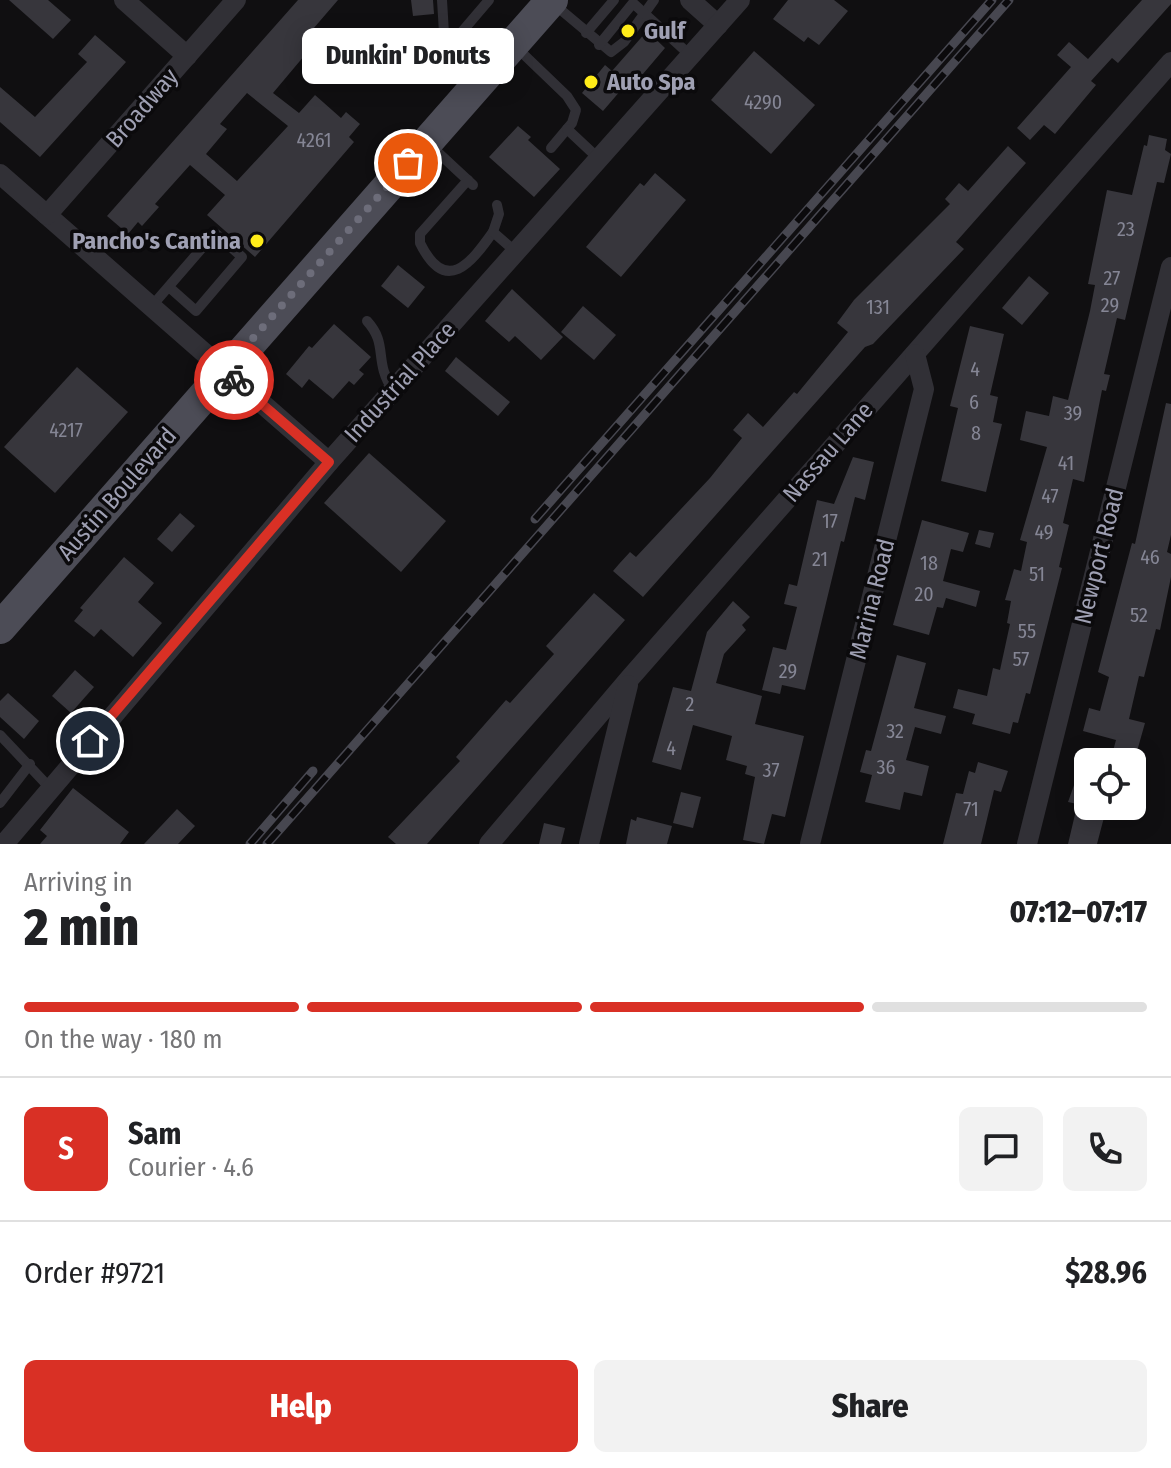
<!DOCTYPE html>
<html lang="en">
<head>
<meta charset="utf-8">
<style>
  :root { --surface:#fff; --page:#f2f2f2; --text:#202124; --muted:#757577; --line:#e0e0e0; --accent:#d93025 }
  body { margin:0; font-family:"Fira Sans Condensed",sans-serif; background:var(--page); color:var(--text); height:100vh; display:flex; flex-direction:column; font-size:30px; white-space:nowrap }
  * { box-sizing:border-box; margin:0 }
  p { font-size:26px; color:var(--muted) }
  .icon { flex:none; width:44px; height:44px; fill:none; stroke:currentColor; stroke-width:2; stroke-linecap:round; stroke-linejoin:round }
  .map { position:relative; height:844px; overflow:hidden }
  .drawer { display:flex; flex-direction:column; background:var(--surface); flex:1 }
  .drawer>* { flex:none }
  .tools { position:absolute; left:1074px; top:748px; display:grid; gap:16px }
  .tools a { display:grid; place-items:center; width:72px; height:72px; border-radius:12px; background:var(--surface); box-shadow:0 4px 20px #0003; font-size:40px }
  .pin { position:absolute; display:grid; place-items:center; width:68px; height:68px; color:#fff; margin:-34px; border:4px solid #fff; border-radius:50%; box-shadow:0 2px 8px #0007 }
  .courier { position:absolute; display:grid; place-items:center; width:80px; height:80px; margin:-40px; border:6px solid #d93025; border-radius:50%; background:#fff; color:#222; box-shadow:0 2px 10px #0007 }
  .bubble { position:absolute; height:56px; border-radius:12px; background:var(--surface); box-shadow:0 4px 20px #0003; font-size:26px; font-weight:800; line-height:56px; text-align:center }
  .summary em { font-style:normal; font-weight:800 }
  .summary div { display:flex; flex-direction:column-reverse }
  .summary { display:flex; align-items:center; justify-content:space-between; height:136px; padding:0 24px }
  h1 { font-size:52px; font-weight:800; line-height:60px }
  .bar { display:grid; grid-template-columns:repeat(4,1fr); gap:12px 8px; align-content:center; height:96px; padding:0 24px }
  .bar i { height:10px; border-radius:6px; background:var(--line) }
  .bar .selected { background:var(--accent) }
  .bar p { grid-column:span 4 }
  .line { display:flex; align-items:center; gap:20px; padding:0 24px; border-top:2px solid var(--line) }
  .line div { flex:1 }
  .round { display:grid; place-items:center; flex:none; width:84px; height:84px; border-radius:12px; background:var(--page) }
  .button { display:flex; gap:16px; margin-top:auto; padding:16px 24px }
  .button a { flex:1; height:92px; border-radius:12px; background:var(--accent); color:#fff; font-size:32px; font-weight:800; line-height:92px; text-align:center }
  .button a+a { background:var(--page); color:var(--text) }
  .map>svg:first-child { display:block }
</style>
</head>
<body>
<div class="map">
<svg width="1171" height="844" viewBox="0 0 1171 844">
  <rect width="100%" height="100%" fill="#100f11"/>
  <g fill="#37363c" fill-rule="evenodd">
    <polygon points="9,0 48,0 71,20 53,39"/>
    <path d="M298 0H338L307 36 315 43 273 93 299 113 315 95 341 118 346 112 360 124 349 137 354 142 255 257 207 215 225 195 190 165 155 204 159 207 142 226 138 222 128 234 107 216ZM247 93 288 126 237 181 206 154 227 129 220 124Z"/>
    <polygon points="411,0 433,0 434,14 413,16"/>
    <polygon points="788,0 834,0 848,11 819,45 808,37 804,42 773,19"/>
    <polygon points="1142,0 1171,0 1171,4 1118,63 1112,58 1091,81 1096,85 1055,134 1044,125 1030,140 1017,128 1071,67 1057,55 1069,42 1088,59"/>
    <polygon points="647,31 665,48 631,88 627,83 603,111 582,93 605,65 612,71"/>
    <polygon points="95,35 126,62 40,157 0,122 0,87 35,117 87,62 78,54"/>
    <polygon points="754,51 815,105 771,154 711,100"/>
    <polygon points="518,126 531,137 528,140 560,169 534,197 489,157"/>
    <polygon points="1149,135 1167,139 1165,150 1171,154 1164,183 1157,182 1125,320 1117,318 1104,374 1110,375 1106,391 1102,390 1084,482 1073,479 1063,523 1069,525 1059,567 1062,568 1030,694 1026,693 1018,723 1013,722 1010,734 972,724 975,714 953,708 958,689 987,696 993,668 1000,670 1010,624 1007,623 1011,601 1005,600 1014,569 1021,571 1027,542 1020,540 1047,447 1020,440 1026,411 1049,416 1053,396 1068,400 1090,311 1095,285 1088,284 1107,190 1132,195 1144,145 1147,146"/>
    <polygon points="1008,146 1026,163 956,242 964,249 873,344 865,347 643,597 613,571 619,564 630,552 636,557 710,478 742,438 733,430 748,413 763,427 794,392 797,394 848,332 837,323 854,300 950,204 945,199 959,183 968,191"/>
    <polygon points="655,173 686,200 621,277 586,247 640,183 644,186"/>
    <polygon points="398,265 425,287 408,308 381,286"/>
    <polygon points="1029,276 1049,293 1022,325 1002,308"/>
    <polygon points="512,289 563,337 541,360 515,336 509,342 485,321"/>
    <polygon points="583,306 616,335 594,360 561,332"/>
    <polygon points="334,324 371,357 359,370 364,374 354,385 349,381 333,399 309,379 302,388 286,374 309,346 312,348"/>
    <polygon points="970,326 1004,334 990,395 998,397 993,422 1002,424 986,492 941,481 958,408 950,406"/>
    <polygon points="456,357 510,402 498,416 445,371"/>
    <polygon points="77,367 128,412 55,493 4,447"/>
    <polygon points="1166,403 1171,404 1171,535 1167,552 1171,554 1171,577 1160,630 1156,629 1144,677 1139,676 1129,719 1145,723 1134,762 1110,762 1116,740 1083,731 1089,708 1100,711 1109,677 1098,672 1132,543 1135,544"/>
    <polygon points="369,453 446,521 401,572 324,503"/>
    <polygon points="853,457 874,462 865,500 855,497 844,542 841,541 805,690 782,685 780,694 762,690 773,647 786,650 797,607 784,604 789,584 797,586 817,500 834,504"/>
    <polygon points="180,513 195,526 172,552 157,539"/>
    <polygon points="922,520 969,533 963,552 951,549 943,581 980,591 976,607 946,598 943,608 937,607 929,635 893,625"/>
    <polygon points="979,530 994,533 990,548 975,544"/>
    <polygon points="124,557 154,583 138,602 162,623 133,657 101,629 94,637 74,621 83,610 80,608"/>
    <polygon points="594,593 625,620 427,844 396,844 388,837 460,761 456,757 506,700 510,703 554,654 546,646"/>
    <polygon points="733,601 750,617 742,625 746,630 724,654 716,683 762,696 755,724 804,736 785,817 772,814 764,844 743,840 755,777 745,774 747,766 726,760 732,736 693,725 681,770 652,762 673,687 691,691 707,632"/>
    <polygon points="897,655 926,663 914,708 946,716 941,734 915,727 906,760 929,766 922,796 904,792 900,810 865,802 872,775 860,772 866,750 871,751"/>
    <polygon points="75,670 94,687 71,713 52,696"/>
    <polygon points="8,693 39,721 24,739 0,717 0,701"/>
    <polygon points="1083,760 1088,761 1088,806 1107,806 1097,844 1068,844 1077,806 1086,806 1068,802"/>
    <polygon points="978,762 1008,771 1001,792 994,790 981,844 943,844 956,793 963,794 969,771 975,773"/>
    <polygon points="73,788 129,832 120,844 40,844 47,836 40,830"/>
    <polygon points="681,792 701,797 693,828 673,823"/>
    <polygon points="177,809 195,826 178,844 144,844"/>
    <polygon points="637,817 672,826 667,844 626,844 631,819 636,821"/>
    <polygon points="544,823 565,828 561,844 539,844"/>
  </g>
  <g fill="none" stroke-linecap="round" stroke-linejoin="round">
    <g stroke="#313036" stroke-width="10">
      <polyline points="442,0 444,33 487,71"/>
      <polyline points="555,5 611,52 624,42 654,0"/>
      <polyline points="586,33 614,0"/>
      <polyline points="454,41 489,0"/>
      <polyline points="599,45 633,3 691,56"/>
      <polyline points="517,48 567,96 576,110 572,123 551,148"/>
      <polyline points="567,129 599,159"/>
      <polyline points="431,146 473,185"/>
      <path d="M468 180 420 234V243C446 296 471 263 493 232"/>
      <polyline points="497,205 499,214 493,232 516,252"/>
      <polyline points="151,307 215,233 242,257 196,311 169,287"/>
      <path d="M367 321C389 345 373 361 393 390"/>
      <polyline points="0,735 50,788"/>
      <polyline points="0,803 30,764"/>
    </g>
    <g stroke="#313036" stroke-width="20">
      <polyline points="124,0 187,56"/>
      <polyline points="690,0 718,25"/>
      <polyline points="0,174 329,462"/>
      <polyline points="47,215 236,0"/>
      <polyline points="4,844 329,462 740,0"/>
      <polyline points="489,844 630,678 1171,62"/>
      <polyline points="589,844 628,685"/>
      <polyline points="810,844 924,389 915,354"/>
      <polyline points="1027,844 1171,267"/>
    </g>
    <polyline stroke="#4c4c56" stroke-width="32" points="0,628 552,0"/>
    <defs>
      <g id="rail">
        <polyline points="535,519 992,0"/>
        <polyline points="250,844 313,771"/>
        <polyline points="267,844 1009,0"/>
      </g>
    </defs>
    <use href="#rail" stroke="#474750" stroke-width="9"/>
    <use href="#rail" stroke="#0b0a0c" stroke-width="6" stroke-dasharray="18" stroke-linecap="butt"/>
  </g>
  <g fill="none" stroke-linecap="round" stroke-linejoin="round">
    <polyline stroke="#6d6d7a" stroke-width="8" stroke-dasharray="0 14.4" points="234,380 224,371 408,163"/>
    <polyline stroke="#d93025" stroke-width="10" points="90,741 329,462 234,380"/>
  </g>
  <g fill="#ffec19" stroke="#0b0a0c" stroke-width="3">
    <circle cx="628" cy="31" r="8"/>
    <circle cx="591" cy="82" r="8"/>
    <circle cx="257" cy="241" r="8"/>
  </g>
  <g text-anchor="middle" dominant-baseline="central" stroke-width="7" stroke-linejoin="round" paint-order="stroke">
    <g font-size="20" fill="#858695">
      <text x="763" y="102">4290</text>
      <text x="314" y="140">4261</text>
      <text x="1126" y="229">23</text>
      <text x="1112" y="278">27</text>
      <text x="1110" y="305">29</text>
      <text x="878" y="307">131</text>
      <text x="975" y="369">4</text>
      <text x="974" y="402">6</text>
      <text x="1073" y="413">39</text>
      <text x="66" y="430">4217</text>
      <text x="976" y="433">8</text>
      <text x="1066" y="463">41</text>
      <text x="1050" y="496">47</text>
      <text x="830" y="521">17</text>
      <text x="1044" y="532">49</text>
      <text x="1150" y="557">46</text>
      <text x="820" y="559">21</text>
      <text x="929" y="563">18</text>
      <text x="1037" y="574">51</text>
      <text x="924" y="594">20</text>
      <text x="1139" y="615">52</text>
      <text x="1027" y="631">55</text>
      <text x="1021" y="659">57</text>
      <text x="788" y="671">29</text>
      <text x="690" y="704">2</text>
      <text x="895" y="731">32</text>
      <text x="671" y="748">4</text>
      <text x="886" y="767">36</text>
      <text x="771" y="770">37</text>
      <text x="971" y="809">71</text>
    </g>
    <g font-size="24" font-weight="bold" fill="#9fa0b3" stroke="#0b0a0c" text-anchor="start">
      <text x="644" y="31">Gulf</text>
      <text x="607" y="82">Auto Spa</text>
      <text x="241" y="241" text-anchor="end">Pancho's Cantina</text>
    </g>
    <g font-size="24" fill="#9fa0b3" stroke="#0b0a0c">
      <text transform="translate(142 108) rotate(-49)">Broadway</text>
      <text transform="translate(400 382) rotate(-48)">Industrial Place</text>
      <text transform="translate(828 452) rotate(-49)">Nassau Lane</text>
      <text transform="translate(117 494) rotate(-49)">Austin Boulevard</text>
      <text transform="translate(1099 556) rotate(-76)">Newport Road</text>
      <text transform="translate(872 599) rotate(-76)">Marina Road</text>
    </g>
  </g>
</svg>
<div class="tools">
<a><svg class="icon" aria-label="locate" viewBox="0 0 24 24"><circle cx="12" cy="12" r="6"/><path d="M12 2v4M12 18v4M2 12h4M18 12h4"/></svg></a>
</div>
<div class="pin" style="left:408px;top:163px;background:#ea580c"><svg class="icon" aria-label="bag" viewBox="0 0 24 24"><path d="M5 8h14l-1 12H6zM9 8a3 3 0 0 1 6 0"/></svg></div>
<div class="pin" style="left:90px;top:741px;background:#1f2937"><svg class="icon" aria-label="home" viewBox="0 0 24 24"><path d="M3 11l9-7 9 7M6 9v11h12V9"/></svg></div>
<div class="courier" style="left:234px;top:380px"><svg class="icon" aria-label="bike" viewBox="0 0 24 24"><circle cx="6" cy="16" r="4"/><circle cx="18" cy="16" r="4"/><path d="M6 16l4-8h5l3 8M10 8l3 8H6M13 5h3"/></svg></div>
<div class="bubble" style="left:302px;top:28px;width:212px">Dunkin' Donuts</div>
</div>
<section class="drawer">
<div class="summary"><div><h1>2 min</h1><p>Arriving in</p></div><em>07:12–07:17</em></div>
<div class="bar"><i class="selected"></i><i class="selected"></i><i class="selected"></i><i></i><p>On the way · 180 m</p></div>
<div class="line" style="height:144px"><b class="round" style="background:var(--accent);color:#fff">S</b><div><b>Sam</b><p>Courier · 4.6</p></div><a class="round"><svg class="icon" aria-label="chat" viewBox="0 0 24 24"><path d="M4 5h16v11H9l-5 4z"/></svg></a><a class="round"><svg class="icon" aria-label="phone" viewBox="0 0 24 24"><path d="M5 4h4l2 5-3 2q2 4 5 5l2-3 5 2v4C11 20 4 13 5 4z"/></svg></a></div>
<div class="line" style="height:104px"><div>Order #9721</div><b>$28.96</b></div>
<div class="button"><a>Help</a><a>Share</a></div>
</section>
</body>
</html>
